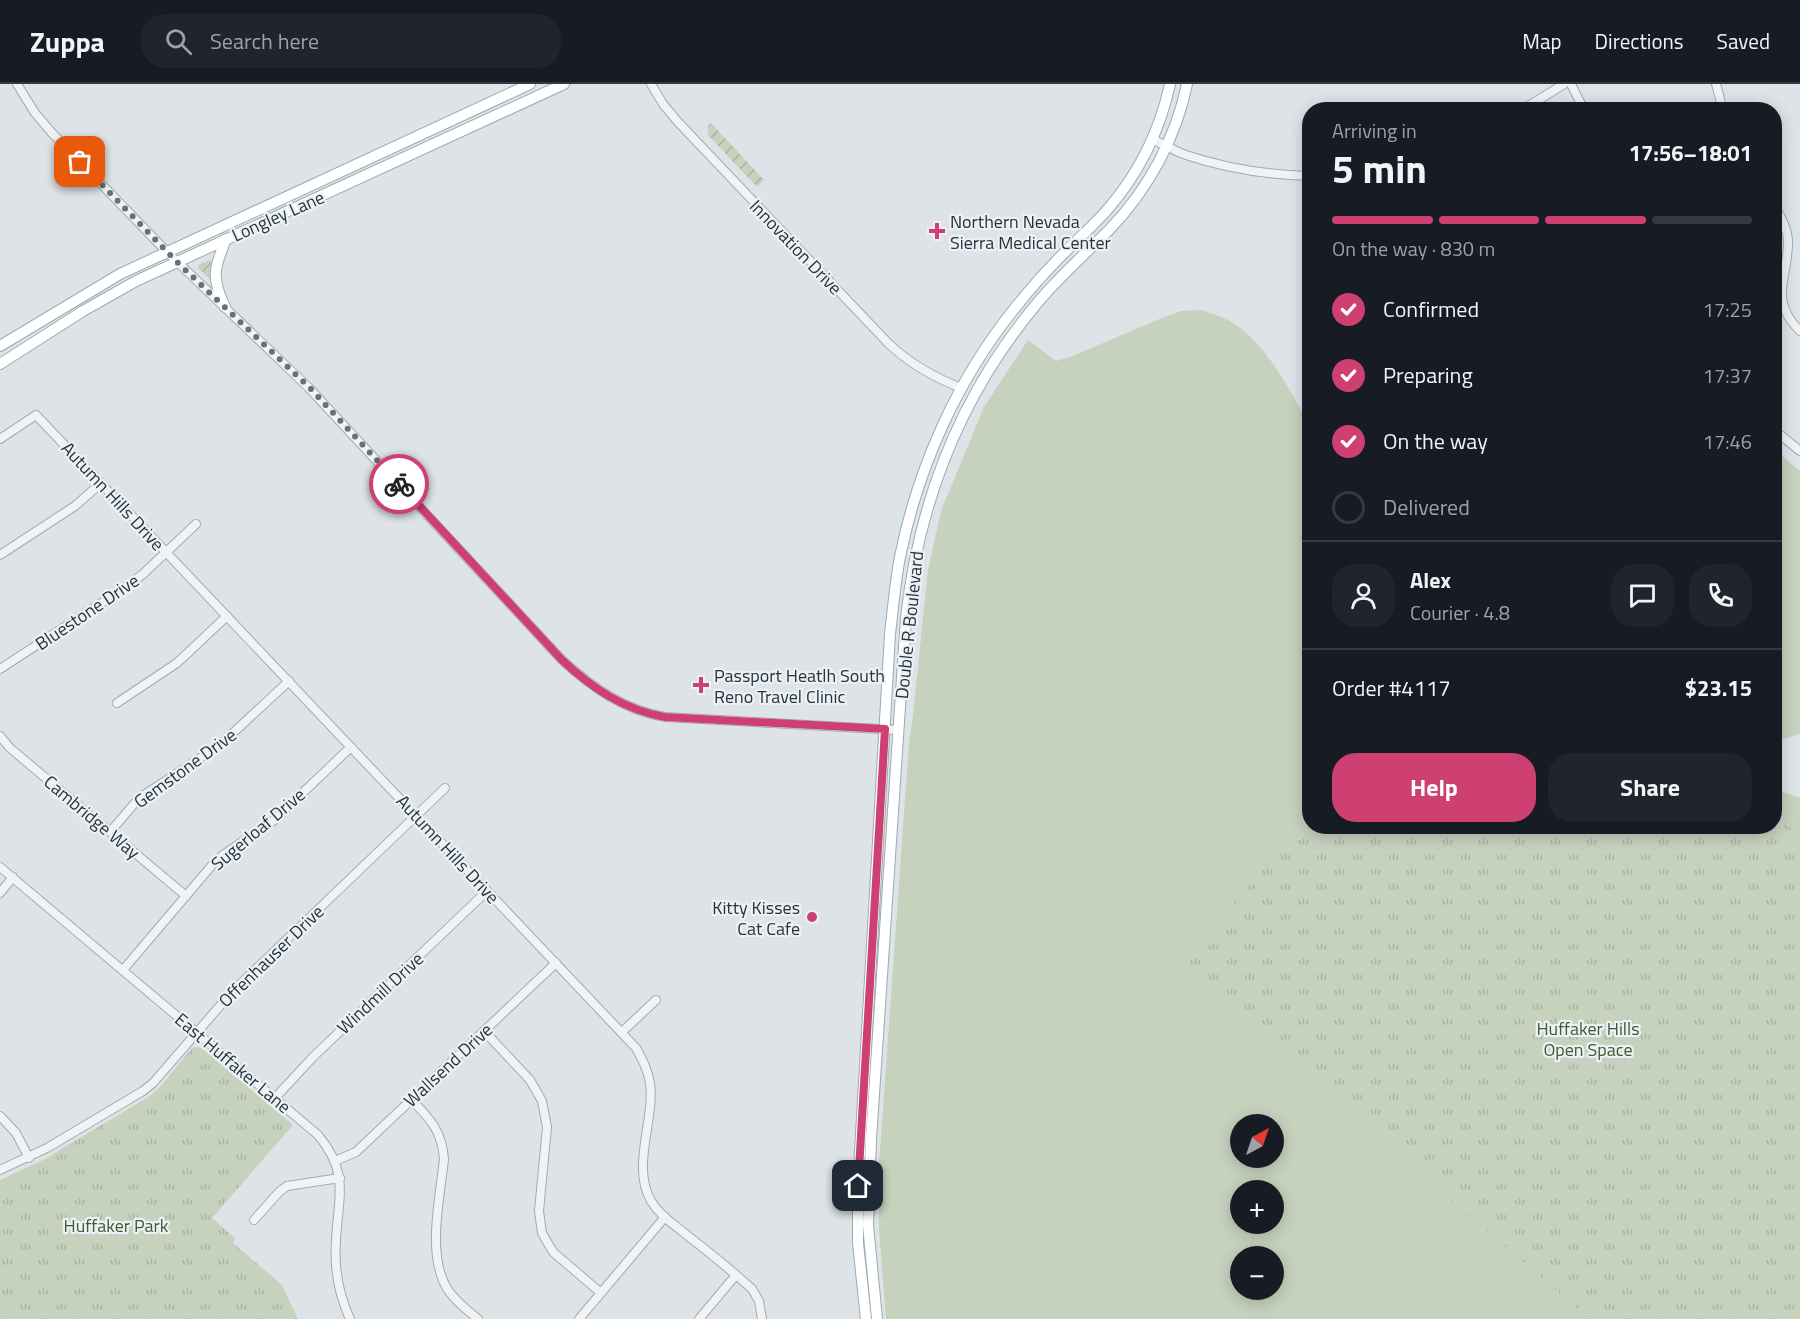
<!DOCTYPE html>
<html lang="en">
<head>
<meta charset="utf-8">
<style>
  :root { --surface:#171b24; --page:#20242c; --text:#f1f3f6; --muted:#9ea1a6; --line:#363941; --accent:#ce3f72 }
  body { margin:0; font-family:"Titillium Web",sans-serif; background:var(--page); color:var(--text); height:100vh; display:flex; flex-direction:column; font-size:22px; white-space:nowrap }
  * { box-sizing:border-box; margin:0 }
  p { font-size:20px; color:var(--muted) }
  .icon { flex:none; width:33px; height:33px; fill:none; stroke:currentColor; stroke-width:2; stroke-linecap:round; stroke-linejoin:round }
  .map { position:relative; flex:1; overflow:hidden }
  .panel { position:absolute; left:1302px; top:18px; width:480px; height:732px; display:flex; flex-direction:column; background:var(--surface); border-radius:24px; box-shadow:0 3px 15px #0003 }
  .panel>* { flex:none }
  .needle { width:39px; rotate:40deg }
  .controls { position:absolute; left:1230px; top:1030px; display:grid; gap:12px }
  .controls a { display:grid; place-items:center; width:54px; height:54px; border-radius:50%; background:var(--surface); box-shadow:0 3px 15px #0003; font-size:30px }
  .pin { position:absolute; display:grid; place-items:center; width:51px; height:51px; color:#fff; margin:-26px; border-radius:12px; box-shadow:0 3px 9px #0006 }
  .courier { position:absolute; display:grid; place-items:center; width:60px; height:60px; margin:-30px; border:4px solid #ce3f72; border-radius:50%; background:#fff; color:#222; box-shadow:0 2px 8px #0007 }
  .overview em { font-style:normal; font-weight:700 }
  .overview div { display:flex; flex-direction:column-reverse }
  .overview { display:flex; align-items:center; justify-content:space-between; height:102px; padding:0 30px }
  h1 { font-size:39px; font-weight:700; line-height:45px }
  .bar { display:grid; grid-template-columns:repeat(4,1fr); gap:9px 6px; align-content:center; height:72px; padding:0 30px }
  .bar i { height:8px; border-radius:4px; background:var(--line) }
  .bar .on { background:var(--accent) }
  .bar p { grid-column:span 4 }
  .line { display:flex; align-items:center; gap:15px; padding:0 30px; border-top:2px solid var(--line) }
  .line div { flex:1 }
  .round { display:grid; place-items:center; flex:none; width:63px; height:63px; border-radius:24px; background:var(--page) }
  ol { padding:0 30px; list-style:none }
  li { display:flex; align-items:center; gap:18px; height:66px }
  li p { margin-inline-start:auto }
  li .icon { padding:6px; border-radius:50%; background:var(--accent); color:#fff; stroke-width:4 }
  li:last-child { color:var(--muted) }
  li i { width:33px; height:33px; border:3px solid var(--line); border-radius:50% }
  .button { display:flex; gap:12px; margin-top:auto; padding:12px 30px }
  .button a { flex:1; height:69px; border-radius:24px; background:var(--accent); color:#fff; font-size:24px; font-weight:700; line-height:69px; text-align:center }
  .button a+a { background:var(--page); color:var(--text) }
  header { display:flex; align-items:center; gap:36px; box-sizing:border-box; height:84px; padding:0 30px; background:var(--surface); border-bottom:2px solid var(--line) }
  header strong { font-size:28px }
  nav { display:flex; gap:33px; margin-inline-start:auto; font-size:21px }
  .search { width:420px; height:54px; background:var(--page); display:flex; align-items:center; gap:15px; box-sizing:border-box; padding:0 21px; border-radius:24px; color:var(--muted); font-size:22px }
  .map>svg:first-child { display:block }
</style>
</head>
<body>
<header>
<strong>Zuppa</strong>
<div class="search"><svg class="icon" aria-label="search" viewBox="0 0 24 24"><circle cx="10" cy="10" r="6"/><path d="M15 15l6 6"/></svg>Search here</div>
<nav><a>Map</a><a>Directions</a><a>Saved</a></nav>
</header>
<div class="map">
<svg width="1800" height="1235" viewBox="0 0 1800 1235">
  <defs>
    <pattern id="park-tufts" width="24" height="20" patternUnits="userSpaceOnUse" patternTransform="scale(1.5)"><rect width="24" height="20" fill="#c6d1be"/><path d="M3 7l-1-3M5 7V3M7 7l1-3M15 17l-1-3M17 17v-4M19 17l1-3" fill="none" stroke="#aab4a4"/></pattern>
    <pattern id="garden-furrows" width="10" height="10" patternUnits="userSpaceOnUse" patternTransform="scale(1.5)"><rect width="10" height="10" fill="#c6d1be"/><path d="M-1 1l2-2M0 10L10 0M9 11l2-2" fill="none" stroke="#aab4a4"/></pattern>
  </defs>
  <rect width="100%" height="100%" fill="#dde3e7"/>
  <g fill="#c6d1be" fill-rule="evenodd">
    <path d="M1201 226C1215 230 1231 236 1243 246 1272 270 1290 308 1309 340L1310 742H1774L1775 705 1800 714V1235H886L879 1145V1081L909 659 913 631 928 486 941 427 984 323 1028 256 1056 277 1070 273 1162 234 1181 227ZM1240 1041H1274V1074H1240ZM1240 1107H1274V1140H1240ZM1240 1173H1274V1206H1240Z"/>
    <polygon points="1775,366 1800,387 1800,650 1775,657"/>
  </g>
  <g fill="url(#park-tufts)">
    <polygon points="1309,731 1310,742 1774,742 1775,731 1800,752 1800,1235 1590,1235 1179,884"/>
    <polygon points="195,963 201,964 205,967 293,1041 212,1134 235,1154 233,1159 282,1201 298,1235 0,1235 0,1096 43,1076 150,1012 160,1003 191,965"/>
  </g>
  <g fill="url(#garden-furrows)">
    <polygon points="711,39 764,96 757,103 708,51 708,42"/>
    <polygon points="210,176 211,177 210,195 198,184 198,181"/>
  </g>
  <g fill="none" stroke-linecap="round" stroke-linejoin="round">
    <defs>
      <g id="minor">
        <path d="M17 0 35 29 52 49 167 168 308 303 562 576C593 604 624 626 665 633L898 646"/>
        <path d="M651 0 663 20 678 38 888 259C910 280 933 293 961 304"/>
        <polyline points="1571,0 1584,26"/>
        <polyline points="1716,0 1723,26"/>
        <polyline points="1522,26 1564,0"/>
        <path d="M1152 55C1163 60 1175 67 1186 71 1225 84 1269 91 1310 92"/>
        <path d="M1774 122C1781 133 1788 145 1788 158 1788 195 1768 215 1800 247"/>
        <polyline points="1774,346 1800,367"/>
        <path d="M0 355 36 331 636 964C642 975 648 986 650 999 655 1036 631 1082 651 1117 660 1132 675 1141 688 1152 710 1169 731 1186 752 1205L759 1217 762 1235"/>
        <polyline points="0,471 75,422 101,399"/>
        <polyline points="0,585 126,503 143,490 196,440"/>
        <polyline points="117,619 177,579 227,532"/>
        <polyline points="0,652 10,664 186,812"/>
        <polyline points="110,748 134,720 144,711 220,661 289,597"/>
        <path d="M0 783 318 1051C350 1089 338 1113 336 1157 334 1184 339 1211 350 1235"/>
        <polyline points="0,809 13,793"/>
        <polyline points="123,886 213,780 223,771 273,737 351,663"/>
        <polyline points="484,947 530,996 542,1017 547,1043 539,1127 542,1149 553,1168 601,1209"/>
        <polyline points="622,948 656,916"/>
        <polyline points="275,1014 313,973 487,807"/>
        <path d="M412 1016C430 1035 442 1047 444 1075 440 1114 426 1172 448 1206 456 1218 467 1226 478 1235"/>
        <polyline points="0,1032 16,1049 29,1074"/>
        <polyline points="335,1077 356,1068 556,879"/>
        <polyline points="0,1086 47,1064 143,1007 153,999 232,908 445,704"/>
        <polyline points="254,1136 279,1108 287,1102 340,1094"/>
        <polyline points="579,1235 665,1133"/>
        <polyline points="699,1235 736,1191"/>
      </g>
      <g id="major">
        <path d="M225 223C211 194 214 184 226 155"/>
        <polyline points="0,262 120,190 530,0"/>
        <polyline points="0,280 83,227 136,197 564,0"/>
        <path d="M866 1235 858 1159V1102L890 550C893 525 895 499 900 473 918 383 957 296 1015 224 1030 205 1046 187 1063 170 1078 155 1094 141 1108 125 1139 89 1160 46 1170 0"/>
        <path d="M877 1235 868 1141 871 1055 906 534C919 416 962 308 1039 217 1060 192 1085 170 1109 146 1148 106 1176 54 1187 0"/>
      </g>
    </defs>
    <use href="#minor" stroke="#a2abb1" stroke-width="10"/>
    <use href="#major" stroke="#9caab2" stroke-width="12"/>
    <use href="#minor" stroke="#eff3f5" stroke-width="8"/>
    <use href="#major" stroke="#fff" stroke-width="10"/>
  </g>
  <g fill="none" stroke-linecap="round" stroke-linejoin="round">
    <polyline stroke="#667178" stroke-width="6" stroke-dasharray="0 10.8" points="80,78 176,177 309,303 399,400"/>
    <path stroke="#ce3f72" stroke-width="8" d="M399 400 562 576C592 604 624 626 665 633L885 645 858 1102"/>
  </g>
  <g fill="#ce3f72" stroke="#ecf1f5" stroke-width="2">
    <path d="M934 138h6v6h6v6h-6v6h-6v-6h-6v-6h6z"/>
    <path d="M698 592h6v6h6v6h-6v6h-6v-6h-6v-6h6z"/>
    <circle cx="812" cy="833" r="6"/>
  </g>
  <g text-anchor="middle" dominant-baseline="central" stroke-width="4.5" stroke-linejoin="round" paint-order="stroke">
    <g font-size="18" fill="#26333d" stroke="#ecf1f5">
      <text transform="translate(278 132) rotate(-24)">Longley Lane</text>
      <text transform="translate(796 163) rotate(46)">Innovation Drive</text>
      <text transform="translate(113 412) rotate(47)">Autumn Hills Drive</text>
      <text transform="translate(87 528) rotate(-34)">Bluestone Drive</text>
      <text transform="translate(909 541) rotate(-84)">Double R Boulevard</text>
      <text transform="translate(185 684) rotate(-36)">Gemstone Drive</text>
      <text transform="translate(92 733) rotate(40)">Cambridge Way</text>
      <text transform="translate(258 745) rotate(-40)">Sugerloaf Drive</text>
      <text transform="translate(448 765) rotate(47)">Autumn Hills Drive</text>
      <text transform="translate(271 872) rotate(-44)">Offenhauser Drive</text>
      <text transform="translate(380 909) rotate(-43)">Windmill Drive</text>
      <text transform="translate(233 979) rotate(40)">East Huffaker Lane</text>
      <text transform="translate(448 981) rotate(-43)">Wallsend Drive</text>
    </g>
    <g font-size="18" fill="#26333d" stroke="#ecf1f5" text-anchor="start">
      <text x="950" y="137">Northern Nevada<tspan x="950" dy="21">Sierra Medical Center</tspan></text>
      <text x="714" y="591">Passport Heatlh South<tspan x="714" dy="21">Reno Travel Clinic</tspan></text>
      <text x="800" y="823" text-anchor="end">Kitty Kisses<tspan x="800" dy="21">Cat Cafe</tspan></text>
    </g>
    <g font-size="18" fill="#425933" stroke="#ecf1f5">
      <text x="1588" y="944">Huffaker Hills<tspan x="1588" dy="21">Open Space</tspan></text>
      <text x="116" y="1141">Huffaker Park</text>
    </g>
  </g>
</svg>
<div class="controls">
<a><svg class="needle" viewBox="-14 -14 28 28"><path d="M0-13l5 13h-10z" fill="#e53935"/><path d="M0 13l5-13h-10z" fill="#9ea1a6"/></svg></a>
<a>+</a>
<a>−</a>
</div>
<div class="pin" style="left:80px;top:78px;background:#ea580c"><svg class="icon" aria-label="bag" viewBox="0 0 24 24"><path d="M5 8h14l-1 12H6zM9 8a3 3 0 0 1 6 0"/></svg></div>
<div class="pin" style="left:858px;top:1102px;background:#1f2937"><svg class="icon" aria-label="home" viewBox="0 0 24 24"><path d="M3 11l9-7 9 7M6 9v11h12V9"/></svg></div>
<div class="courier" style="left:399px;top:400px"><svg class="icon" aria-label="bike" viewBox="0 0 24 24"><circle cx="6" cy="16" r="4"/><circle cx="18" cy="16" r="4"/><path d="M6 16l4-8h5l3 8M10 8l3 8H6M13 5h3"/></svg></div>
<section class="panel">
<div class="overview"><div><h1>5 min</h1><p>Arriving in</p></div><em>17:56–18:01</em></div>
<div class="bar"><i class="on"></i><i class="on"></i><i class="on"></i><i></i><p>On the way · 830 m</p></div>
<ol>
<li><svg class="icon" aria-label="check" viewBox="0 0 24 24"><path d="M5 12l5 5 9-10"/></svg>Confirmed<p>17:25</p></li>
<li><svg class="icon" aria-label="check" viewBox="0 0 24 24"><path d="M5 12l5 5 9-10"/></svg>Preparing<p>17:37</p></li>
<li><svg class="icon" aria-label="check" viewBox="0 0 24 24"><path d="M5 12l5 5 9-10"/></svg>On the way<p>17:46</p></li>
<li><i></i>Delivered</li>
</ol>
<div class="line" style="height:108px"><a class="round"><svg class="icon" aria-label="person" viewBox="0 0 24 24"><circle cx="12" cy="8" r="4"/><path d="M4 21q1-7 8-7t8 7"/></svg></a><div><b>Alex</b><p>Courier · 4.8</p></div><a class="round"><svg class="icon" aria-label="chat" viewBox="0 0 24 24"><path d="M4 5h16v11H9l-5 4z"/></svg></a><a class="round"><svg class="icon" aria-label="phone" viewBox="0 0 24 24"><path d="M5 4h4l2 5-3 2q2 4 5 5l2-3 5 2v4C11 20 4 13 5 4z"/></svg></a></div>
<div class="line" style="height:78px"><div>Order #4117</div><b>$23.15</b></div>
<div class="button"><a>Help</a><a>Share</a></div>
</section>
</div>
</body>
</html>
